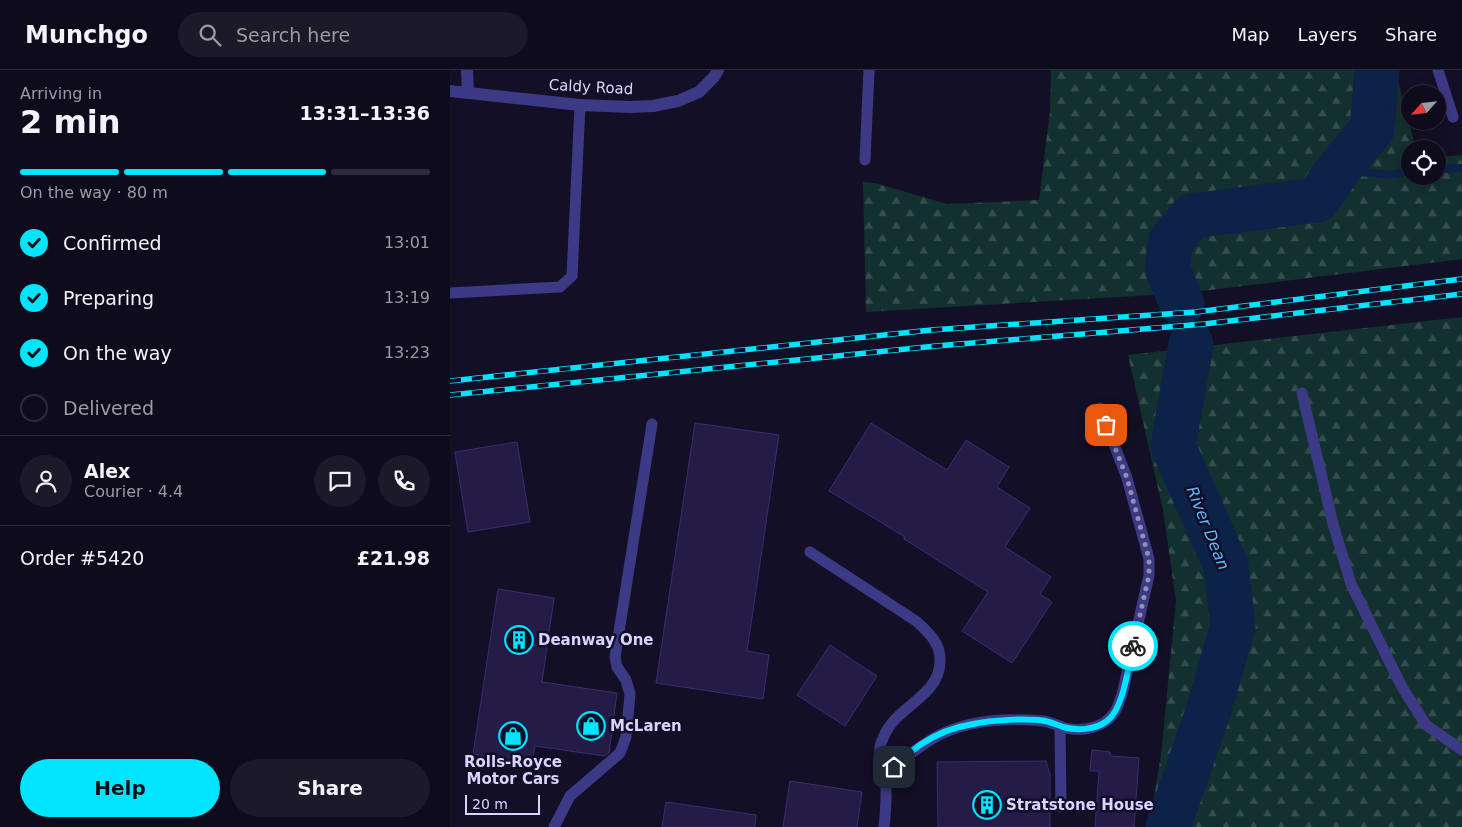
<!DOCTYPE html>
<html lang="en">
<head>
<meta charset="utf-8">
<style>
  :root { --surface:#0e0b1c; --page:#1c1929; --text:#f1f3f6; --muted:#9b9ba3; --line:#2e2b3b; --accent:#00e5ff }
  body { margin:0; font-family:"DejaVu Sans",sans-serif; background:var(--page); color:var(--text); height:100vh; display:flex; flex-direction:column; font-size:19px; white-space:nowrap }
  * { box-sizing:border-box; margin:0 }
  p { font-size:16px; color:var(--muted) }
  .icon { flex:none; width:28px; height:28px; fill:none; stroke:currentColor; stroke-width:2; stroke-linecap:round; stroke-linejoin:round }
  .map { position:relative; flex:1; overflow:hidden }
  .drawer { display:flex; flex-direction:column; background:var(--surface); width:450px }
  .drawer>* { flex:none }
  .needle { width:32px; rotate:243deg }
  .fabs { position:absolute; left:951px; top:15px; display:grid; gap:10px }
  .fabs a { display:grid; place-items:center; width:45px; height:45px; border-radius:50%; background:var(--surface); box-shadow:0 2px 12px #0003,0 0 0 1px var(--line); font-size:25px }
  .scale { position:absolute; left:15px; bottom:12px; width:75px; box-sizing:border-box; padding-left:5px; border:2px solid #d9d4ff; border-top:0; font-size:14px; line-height:18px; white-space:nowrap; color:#d9d4ff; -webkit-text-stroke:4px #130f26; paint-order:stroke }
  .pin { position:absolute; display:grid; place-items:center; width:42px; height:42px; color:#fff; margin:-21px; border-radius:10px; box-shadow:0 2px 8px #0006 }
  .courier { position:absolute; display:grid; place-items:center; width:50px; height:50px; margin:-25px; border:4px solid #00e5ff; border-radius:50%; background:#fff; color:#222; box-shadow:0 1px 6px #0007 }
  .head em { font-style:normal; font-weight:800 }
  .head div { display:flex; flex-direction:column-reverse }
  .head { display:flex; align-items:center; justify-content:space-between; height:85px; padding:0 20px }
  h1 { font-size:32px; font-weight:800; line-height:38px }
  .bar { display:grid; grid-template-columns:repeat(4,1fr); gap:8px 5px; align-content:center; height:60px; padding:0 20px }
  .bar i { height:6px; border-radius:4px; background:var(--line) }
  .bar .selected { background:var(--accent) }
  .bar p { grid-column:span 4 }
  .line { display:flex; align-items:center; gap:12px; padding:0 20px; border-top:1px solid var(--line) }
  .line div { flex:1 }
  .round { display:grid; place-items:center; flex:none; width:52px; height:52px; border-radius:26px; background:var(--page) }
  ol { padding:0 20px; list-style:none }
  li { display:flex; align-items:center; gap:15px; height:55px }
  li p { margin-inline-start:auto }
  li .icon { padding:5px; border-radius:50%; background:var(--accent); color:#111; stroke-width:4 }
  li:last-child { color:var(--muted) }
  li i { width:28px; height:28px; border:2px solid var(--line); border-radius:50% }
  .button { display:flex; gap:10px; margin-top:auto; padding:10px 20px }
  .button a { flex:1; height:58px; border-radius:30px; background:var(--accent); color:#111; font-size:20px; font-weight:800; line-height:58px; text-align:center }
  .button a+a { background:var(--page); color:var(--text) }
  header { display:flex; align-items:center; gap:30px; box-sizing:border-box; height:70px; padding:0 25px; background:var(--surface); border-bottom:1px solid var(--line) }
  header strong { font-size:24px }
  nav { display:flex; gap:28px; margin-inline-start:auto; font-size:18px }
  .search { width:350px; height:45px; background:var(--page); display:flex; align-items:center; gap:12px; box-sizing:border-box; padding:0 18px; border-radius:28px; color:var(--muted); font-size:19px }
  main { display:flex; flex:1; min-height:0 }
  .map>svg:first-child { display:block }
</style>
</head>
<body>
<header>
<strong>Munchgo</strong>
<div class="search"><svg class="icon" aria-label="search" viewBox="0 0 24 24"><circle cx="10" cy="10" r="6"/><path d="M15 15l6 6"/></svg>Search here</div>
<nav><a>Map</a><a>Layers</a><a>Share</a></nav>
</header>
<main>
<section class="drawer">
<div class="head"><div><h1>2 min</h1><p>Arriving in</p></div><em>13:31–13:36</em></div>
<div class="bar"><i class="selected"></i><i class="selected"></i><i class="selected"></i><i></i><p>On the way · 80 m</p></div>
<ol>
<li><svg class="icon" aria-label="check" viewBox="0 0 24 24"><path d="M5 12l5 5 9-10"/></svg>Confirmed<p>13:01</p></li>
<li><svg class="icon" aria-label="check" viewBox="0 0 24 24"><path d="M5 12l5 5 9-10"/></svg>Preparing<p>13:19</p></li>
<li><svg class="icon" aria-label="check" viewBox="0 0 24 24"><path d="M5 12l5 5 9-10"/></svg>On the way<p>13:23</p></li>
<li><i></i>Delivered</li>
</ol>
<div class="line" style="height:90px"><a class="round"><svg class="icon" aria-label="person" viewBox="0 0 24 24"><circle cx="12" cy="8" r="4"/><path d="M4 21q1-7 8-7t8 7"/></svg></a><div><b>Alex</b><p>Courier · 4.4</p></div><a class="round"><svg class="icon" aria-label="chat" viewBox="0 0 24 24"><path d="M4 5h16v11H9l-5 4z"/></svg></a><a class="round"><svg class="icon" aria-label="phone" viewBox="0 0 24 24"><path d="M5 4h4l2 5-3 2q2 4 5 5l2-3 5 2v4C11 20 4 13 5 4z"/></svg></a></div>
<div class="line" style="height:65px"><div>Order #5420</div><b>£21.98</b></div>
<div class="button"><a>Help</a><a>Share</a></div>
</section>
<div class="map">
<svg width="1012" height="757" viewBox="0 0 1012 757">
  <defs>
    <pattern id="forest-firs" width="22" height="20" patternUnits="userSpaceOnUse" patternTransform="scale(1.25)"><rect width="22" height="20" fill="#12302f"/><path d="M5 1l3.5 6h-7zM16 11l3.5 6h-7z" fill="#344d4e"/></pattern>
  </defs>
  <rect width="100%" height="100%" fill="#130f26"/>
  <g fill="url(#forest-firs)">
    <polygon points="601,0 945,0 966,79 960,79 960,106 988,106 988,87 1012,85 1012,189 736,223 416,242 413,112 425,113 497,134 589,130 600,41"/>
    <polygon points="1012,247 1012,757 699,757 711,685 726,531 713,440 678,285"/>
  </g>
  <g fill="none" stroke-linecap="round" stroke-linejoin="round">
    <g stroke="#0c2248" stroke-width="8">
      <polyline points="988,99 1012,98"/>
      <polyline points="888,100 941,105 960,101"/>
    </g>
    <g stroke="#0c2248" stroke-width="45">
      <polyline points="732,234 717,198 721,170 742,146 867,130 888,100 922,59 927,0"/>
      <polyline points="718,757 759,639 783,556 776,496 723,376 741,274"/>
    </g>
  </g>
  <g fill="#241b47" stroke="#3b2d73">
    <polygon points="245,353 329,365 297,581 319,585 313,629 206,613"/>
    <polygon points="421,353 497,400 516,370 559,397 547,417 580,438 555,477 601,507 590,524 602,532 562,593 512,561 538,522 454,469 455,467 379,421"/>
    <polygon points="67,372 80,452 18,462 5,382"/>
    <polygon points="48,519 104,528 92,612 167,623 159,683 154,686 85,676 82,694 23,684"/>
    <polygon points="380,575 427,606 395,656 347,625"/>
    <polygon points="642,680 660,682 661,686 689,688 684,757 645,757 649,701 640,701"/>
    <polygon points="596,691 600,705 600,757 488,757 487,692"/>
    <polygon points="340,711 412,722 407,757 333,757"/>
    <polygon points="216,732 306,745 305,757 212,757"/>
  </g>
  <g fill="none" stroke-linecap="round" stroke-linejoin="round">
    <g stroke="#3d3a85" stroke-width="11">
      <polyline points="988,0 1003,47"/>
      <polyline points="415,90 419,0"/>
      <polyline points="0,223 110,217 122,206 130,35"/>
      <polyline points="852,323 883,454 901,514 952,617 976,655 1012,680"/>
      <path d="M360 482 466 551C479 563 491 573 490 592 489 627 446 636 434 666 433 669 430 674 430 677 429 685 434 695 435 703 437 721 436 739 434 757"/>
      <polyline points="610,656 611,737"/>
      <path d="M435 703C466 681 481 663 521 654 544 649 570 649 593 651 601 652 608 656 615 658 632 662 654 658 664 643 668 638 669 631 672 625L699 505V489L677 408 650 338"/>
      <polyline points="104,757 120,726 170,683 176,667 180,624 176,610 167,597 165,587 202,354"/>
    </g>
    <g stroke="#3d3a85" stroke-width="12">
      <polyline points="17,0 18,22"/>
      <polyline points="0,21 130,35 181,37 203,36 228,31 249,22 264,7 268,0"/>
    </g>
    <defs>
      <g id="rail">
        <polyline points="0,311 481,260 746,242 1012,209"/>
        <polyline points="0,325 486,276 754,254 1012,224"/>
      </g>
    </defs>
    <use href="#rail" stroke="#00e5ff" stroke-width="5.5"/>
    <use href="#rail" stroke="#130f26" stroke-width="4" stroke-dasharray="11" stroke-linecap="butt"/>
  </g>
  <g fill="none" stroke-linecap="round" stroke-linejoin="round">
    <polyline stroke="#948fb3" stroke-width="5" stroke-dasharray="0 9" points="656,355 677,408 699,489 699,505 683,576"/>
    <path stroke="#00e5ff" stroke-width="6" d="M444 697C453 690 461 681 470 675 486 664 504 657 523 654 541 650 577 648 595 651 601 652 607 655 613 657 627 661 645 660 657 651 674 638 678 597 683 576"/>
  </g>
  <defs>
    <symbol id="building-ring" viewBox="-11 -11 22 22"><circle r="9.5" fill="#130f26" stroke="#00e5ff" stroke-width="1.5"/><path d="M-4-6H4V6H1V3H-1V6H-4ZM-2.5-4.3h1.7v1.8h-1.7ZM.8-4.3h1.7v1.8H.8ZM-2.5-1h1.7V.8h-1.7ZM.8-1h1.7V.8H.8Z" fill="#00e5ff"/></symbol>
    <symbol id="shop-ring" viewBox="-11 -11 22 22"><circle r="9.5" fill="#130f26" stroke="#00e5ff" stroke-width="1.5"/><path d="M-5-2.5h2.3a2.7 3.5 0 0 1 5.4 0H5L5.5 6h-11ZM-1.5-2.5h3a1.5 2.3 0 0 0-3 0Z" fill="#00e5ff"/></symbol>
  </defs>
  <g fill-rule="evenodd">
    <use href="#building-ring" x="53" y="554" width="32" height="32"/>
    <use href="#shop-ring" x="125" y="640" width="32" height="32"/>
    <use href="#shop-ring" x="47" y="650" width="32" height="32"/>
    <use href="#building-ring" x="521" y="719" width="32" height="32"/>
  </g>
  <g text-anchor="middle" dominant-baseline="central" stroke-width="5" stroke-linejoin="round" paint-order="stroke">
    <g font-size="15" fill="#d9d4ff" stroke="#130f26">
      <text transform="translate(141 17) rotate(3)">Caldy Road</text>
    </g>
    <g font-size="15" font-weight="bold" fill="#d9d4ff" stroke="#130f26" text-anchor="start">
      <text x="88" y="570">Deanway One</text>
      <text x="160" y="656">McLaren</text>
      <text x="63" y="692" text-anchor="middle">Rolls-Royce<tspan x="63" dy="17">Motor Cars</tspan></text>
      <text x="556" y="735">Stratstone House</text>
    </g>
    <g font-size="16" font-style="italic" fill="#62b6ff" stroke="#130f26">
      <text transform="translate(758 458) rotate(68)">River Dean</text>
    </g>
  </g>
</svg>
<div class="fabs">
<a><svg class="needle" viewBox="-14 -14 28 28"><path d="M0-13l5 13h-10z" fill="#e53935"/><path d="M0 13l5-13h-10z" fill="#9b9ba3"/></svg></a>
<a><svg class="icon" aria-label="locate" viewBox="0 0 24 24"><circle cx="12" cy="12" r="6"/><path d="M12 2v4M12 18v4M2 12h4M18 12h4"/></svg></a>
</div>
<div class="scale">20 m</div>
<div class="pin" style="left:656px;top:355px;background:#ea580c"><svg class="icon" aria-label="bag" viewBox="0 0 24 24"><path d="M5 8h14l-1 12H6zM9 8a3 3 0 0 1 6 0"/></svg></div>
<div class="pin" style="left:444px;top:697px;background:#1f2937"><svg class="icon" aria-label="home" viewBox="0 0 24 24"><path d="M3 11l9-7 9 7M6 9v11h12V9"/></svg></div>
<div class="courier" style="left:683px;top:576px"><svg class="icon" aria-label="bike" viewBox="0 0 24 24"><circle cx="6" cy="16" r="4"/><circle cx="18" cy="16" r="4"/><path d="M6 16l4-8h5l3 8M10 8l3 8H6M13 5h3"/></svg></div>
</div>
</main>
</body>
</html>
